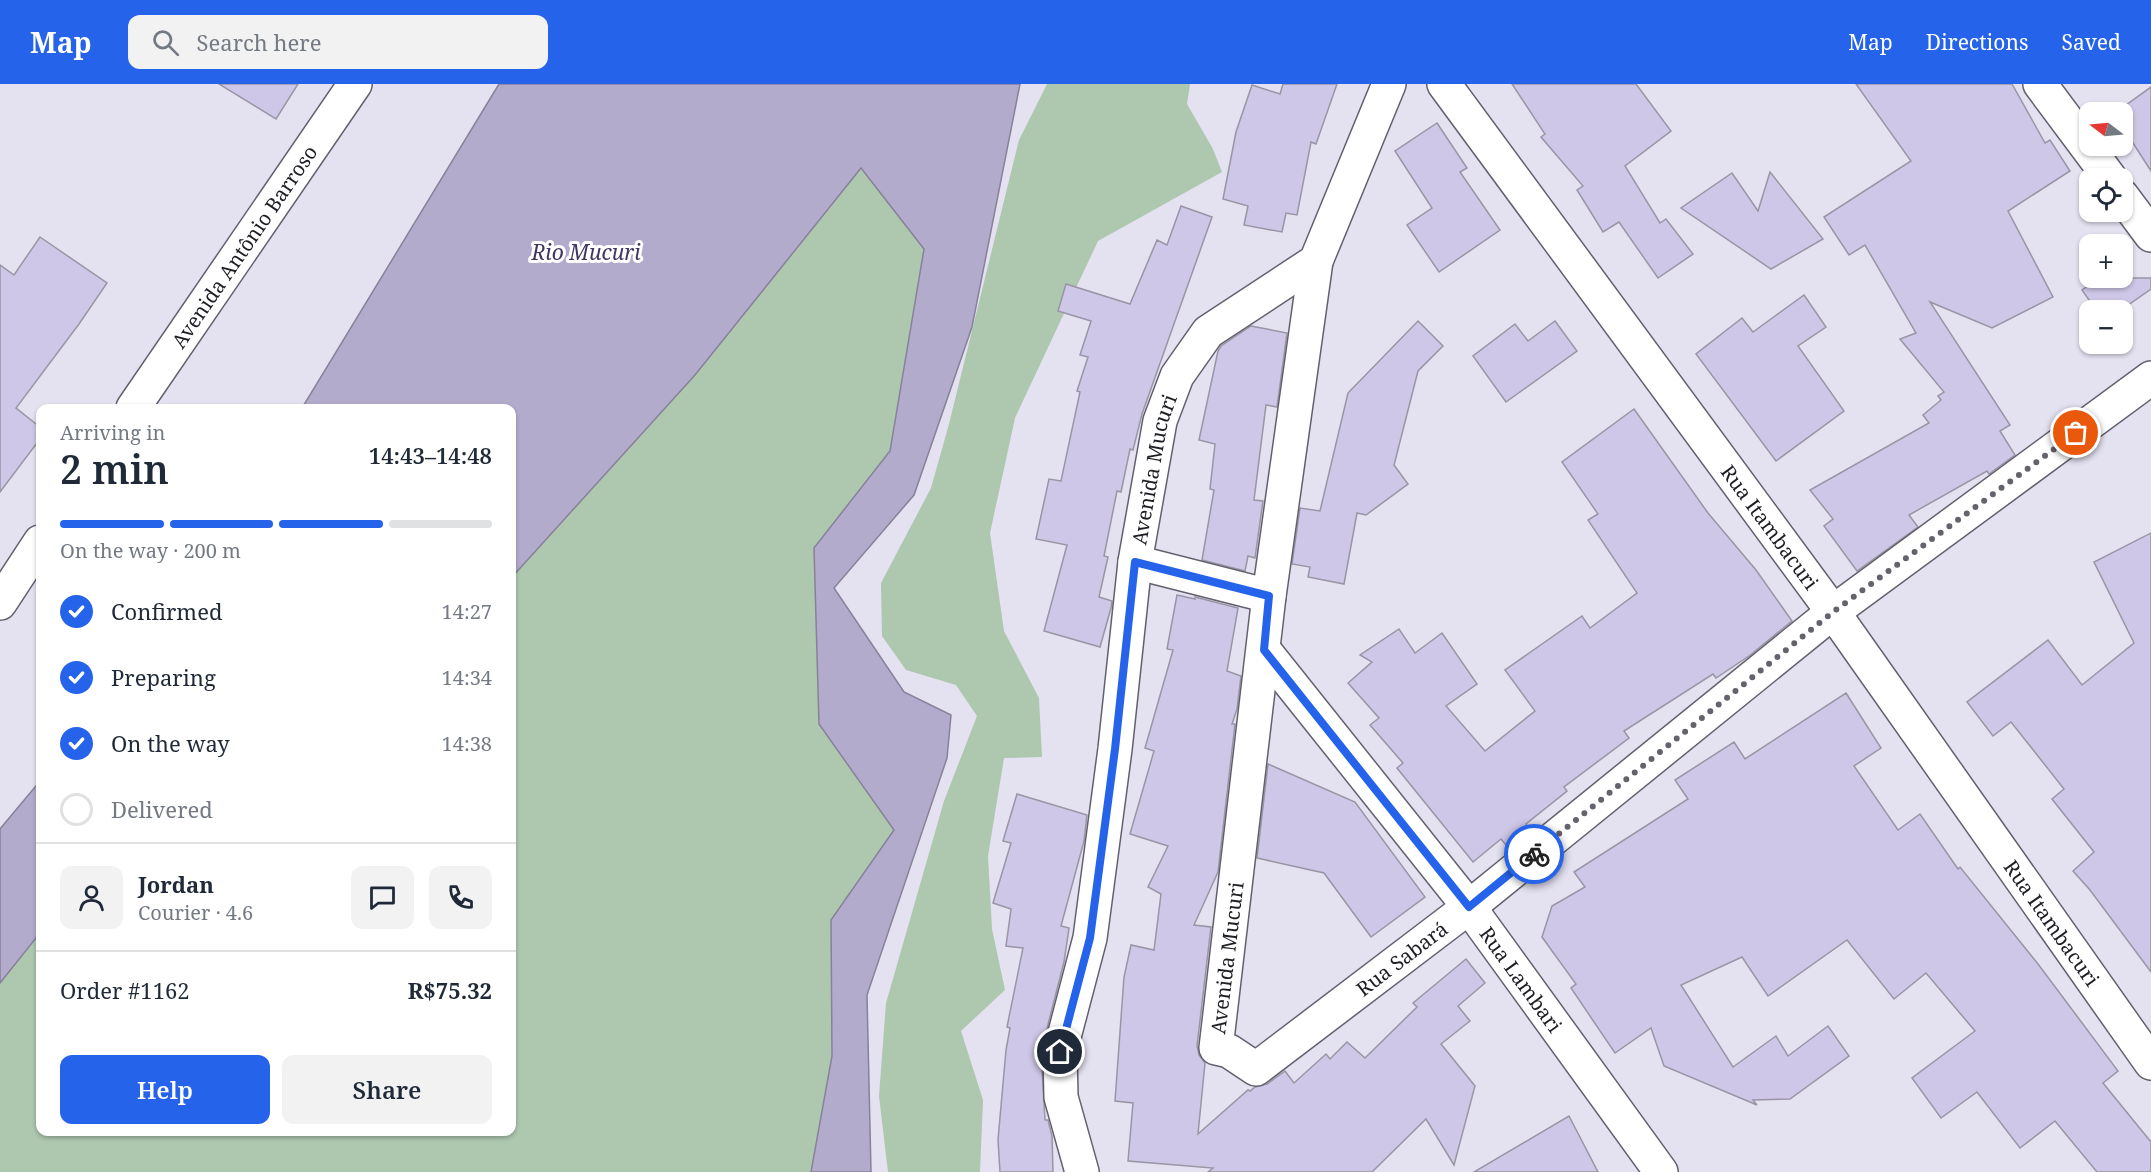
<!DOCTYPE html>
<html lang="en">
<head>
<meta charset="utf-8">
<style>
  :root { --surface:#fff; --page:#f2f2f3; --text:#1f2937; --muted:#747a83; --line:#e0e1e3; --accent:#2563eb }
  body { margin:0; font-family:"Noto Serif",serif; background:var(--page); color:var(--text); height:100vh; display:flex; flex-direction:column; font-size:22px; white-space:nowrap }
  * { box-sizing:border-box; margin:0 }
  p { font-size:20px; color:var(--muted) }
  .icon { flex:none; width:33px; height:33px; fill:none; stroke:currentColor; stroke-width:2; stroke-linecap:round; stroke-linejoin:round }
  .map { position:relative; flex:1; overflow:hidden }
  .panel { position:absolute; left:36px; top:320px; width:480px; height:732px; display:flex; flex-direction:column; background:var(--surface); border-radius:12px; box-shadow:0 2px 4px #0004 }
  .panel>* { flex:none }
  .needle { width:39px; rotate:286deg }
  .buttons { position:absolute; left:2079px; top:18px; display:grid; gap:12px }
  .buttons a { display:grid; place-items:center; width:54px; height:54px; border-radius:12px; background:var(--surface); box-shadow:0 2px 4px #0004; font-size:30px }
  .pin { position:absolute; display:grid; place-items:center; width:51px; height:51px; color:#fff; margin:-26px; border:3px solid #fff; border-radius:50%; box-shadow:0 2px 6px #0007 }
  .courier { position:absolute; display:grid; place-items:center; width:60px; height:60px; margin:-30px; border:4px solid #2563eb; border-radius:50%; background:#fff; color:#222; box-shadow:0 2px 8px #0007 }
  .head em { font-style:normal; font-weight:600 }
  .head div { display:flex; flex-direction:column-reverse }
  .head { display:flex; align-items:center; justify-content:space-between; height:102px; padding:0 24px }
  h1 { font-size:39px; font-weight:600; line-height:45px }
  .bar { display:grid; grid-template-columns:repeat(4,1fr); gap:9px 6px; align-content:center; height:72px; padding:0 24px }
  .bar i { height:8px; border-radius:4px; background:var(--line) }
  .bar .current { background:var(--accent) }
  .bar p { grid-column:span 4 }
  .line { display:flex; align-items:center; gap:15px; padding:0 24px; border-top:2px solid var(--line) }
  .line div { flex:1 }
  .round { display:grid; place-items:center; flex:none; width:63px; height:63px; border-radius:12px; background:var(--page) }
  ol { padding:0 24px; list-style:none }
  li { display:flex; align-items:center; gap:18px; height:66px }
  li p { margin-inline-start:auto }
  li .icon { padding:6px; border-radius:50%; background:var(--accent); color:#fff; stroke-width:4 }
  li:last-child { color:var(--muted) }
  li i { width:33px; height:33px; border:3px solid var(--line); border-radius:50% }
  .button { display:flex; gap:12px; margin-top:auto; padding:12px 24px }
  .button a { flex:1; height:69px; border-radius:12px; background:var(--accent); color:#fff; font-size:24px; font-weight:600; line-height:69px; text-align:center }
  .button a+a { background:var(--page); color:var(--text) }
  header { display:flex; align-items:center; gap:36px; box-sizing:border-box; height:84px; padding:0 30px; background:var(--accent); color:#fff }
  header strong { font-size:28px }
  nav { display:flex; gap:33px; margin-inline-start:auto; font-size:21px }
  .search { width:420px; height:54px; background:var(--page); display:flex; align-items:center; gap:15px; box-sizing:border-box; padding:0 21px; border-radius:12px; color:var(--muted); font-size:22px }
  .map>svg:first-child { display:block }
</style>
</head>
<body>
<header>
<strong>Map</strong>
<div class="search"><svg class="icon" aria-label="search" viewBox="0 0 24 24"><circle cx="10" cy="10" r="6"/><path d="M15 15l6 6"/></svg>Search here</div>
<nav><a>Map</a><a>Directions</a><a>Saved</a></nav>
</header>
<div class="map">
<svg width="2151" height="1088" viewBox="0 0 2151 1088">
  <rect width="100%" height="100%" fill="#e4e1f1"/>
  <g fill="#aec7af">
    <polygon points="1047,0 1190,0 1187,20 1213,65 1222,88 1098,157 1015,334 990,449 1004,547 1039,614 1042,673 1004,674 988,772 992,845 1005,906 961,947 983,1016 980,1088 888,1088 879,1012 886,919 944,717 977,632 956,601 906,586 882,552 881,499 931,404 949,340 1019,56"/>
    <polygon points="861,83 924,165 890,367 814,464 819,640 894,746 831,836 832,972 811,1088 0,1088 0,899 40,849 40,1047 512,1047 512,493 695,291"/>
  </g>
  <g fill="#b3abcb" stroke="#878199" stroke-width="1.5">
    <polygon points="499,0 1020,0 972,243 914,411 834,504 904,608 951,631 947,674 867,911 871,1088 811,1088 832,972 831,836 894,746 819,640 814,464 890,367 924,165 861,84 695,291 512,493 512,324 302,324"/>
    <polygon points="40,697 40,849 0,899 0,745"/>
  </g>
  <g fill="#cec7e7" stroke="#9995a4" stroke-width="1.5">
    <polygon points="219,0 298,0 276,35"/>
    <polygon points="1283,0 1337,0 1316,60 1311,58 1297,131 1286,129 1282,148 1244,141 1248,122 1223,115 1236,48 1252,1 1280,10"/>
    <polygon points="1512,0 1636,0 1671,47 1625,82 1660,139 1666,135 1693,170 1658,194 1619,138 1603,148 1577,106 1583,102 1541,53 1545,50"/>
    <polygon points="1856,0 2012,0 2045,59 2050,56 2070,87 2008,127 2053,213 1992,244 1930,218 2010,341 2000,347 2015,371 1989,390 1987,387 1909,431 1918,443 1857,487 1824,442 1833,435 1810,406 1929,339 1923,331 1941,316 1938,312 1944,308 1900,255 1916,249 1865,161 1849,171 1824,133 1911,77"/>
    <polygon points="2151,3 2151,87 2122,42 2122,24"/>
    <polygon points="1437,39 1467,84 1460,88 1500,146 1439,188 1407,141 1432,124 1395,67"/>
    <polygon points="1770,88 1823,155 1771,185 1681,124 1732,89 1758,127"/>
    <polygon points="1181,122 1212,133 1142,330 1133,366 1130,365 1121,408 1117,407 1104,472 1108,473 1099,513 1112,517 1111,524 1100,563 1044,547 1067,461 1036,455 1049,395 1061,397 1080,308 1077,307 1088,273 1080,271 1091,237 1058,227 1066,200 1130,220 1157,156 1167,161"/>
    <polygon points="40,153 107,199 79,240 16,324 40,343 40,355 0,408 0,181 14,191"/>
    <polygon points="2100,194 2151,194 2151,205 2121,226 2096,226 2082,206"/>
    <polygon points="1804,211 1826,243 1798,262 1844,327 1776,377 1696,270 1742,234 1753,248"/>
    <polygon points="1418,237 1443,262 1418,287 1394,381 1408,400 1366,431 1357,429 1344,500 1308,493 1310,483 1292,480 1300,424 1320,427 1348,309"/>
    <polygon points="1555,237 1577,267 1506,318 1473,272 1515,240 1528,257"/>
    <polygon points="1251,242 1287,249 1277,323 1266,321 1254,416 1263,417 1255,474 1248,472 1245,487 1202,476 1214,406 1210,405 1215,360 1199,356 1218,267 1221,262"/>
    <polygon points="1634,325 1708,429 1756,486 1792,537 1749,572 1716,594 1713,590 1624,647 1629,654 1564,703 1567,707 1526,740 1528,743 1506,761 1501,755 1473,778 1397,684 1403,679 1370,641 1379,634 1348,599 1372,578 1360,571 1399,545 1415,569 1442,549 1477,600 1446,622 1485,667 1535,627 1505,586 1582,532 1590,544 1637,509 1588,436 1598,430 1562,378"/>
    <polygon points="2151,449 2151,888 2090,806 2073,787 2094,768 2052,715 2064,705 2011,638 1993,652 1967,618 2048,556 2082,601 2134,559 2094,478"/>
    <polygon points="1177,511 1195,515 1195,513 1238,524 1227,587 1241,592 1237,625 1232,640 1235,640 1218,788 1194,841 1211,843 1197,962 1199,971 1205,979 1198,1050 1248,1006 1250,1007 1255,1003 1267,1000 1285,987 1294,999 1326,970 1330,975 1347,958 1365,974 1417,923 1413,919 1466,875 1485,899 1458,922 1470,937 1441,960 1475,1002 1454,1081 1426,1035 1372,1088 1208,1088 1213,1084 1128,1077 1133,1019 1115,1017 1124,893 1131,861 1154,866 1161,810 1148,803 1168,762 1130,750 1154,667 1145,664 1173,566 1167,565"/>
    <polygon points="1846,609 1881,664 1854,682 1898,746 1920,730 1958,785 1960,783 2038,880 2118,987 2103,999 2151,1058 2151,1088 2097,1088 2055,1037 2020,1064 1977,1008 1941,1034 1912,994 1975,947 1926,889 1894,915 1847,856 1768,912 1742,873 1681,901 1733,983 1776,952 1788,972 1828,942 1849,972 1790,1015 1753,1016 1757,1021 1664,982 1651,944 1615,969 1571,904 1576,900 1542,853 1552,822 1585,803 1574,788 1688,715 1675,696 1734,658 1745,675"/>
    <polygon points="1268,680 1355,718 1425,813 1371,853 1324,789 1257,774"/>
    <polygon points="1017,710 1087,731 1084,757 1061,842 1069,844 1064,878 1041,968 1045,1036 1048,1036 1052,1052 1053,1088 1000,1088 998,1056 1006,966 1010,944 1007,943 1023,864 1006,862 1011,825 993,819 1011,759 1003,757"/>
    <polygon points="1569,1032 1598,1088 1474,1088"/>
  </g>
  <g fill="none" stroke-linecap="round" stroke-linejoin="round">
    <defs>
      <g id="minor">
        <path id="s1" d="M1444 0 1833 528 2151 979"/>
        <polyline points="2040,0 2110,94"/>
        <polyline points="2122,112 2151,151"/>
        <path id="s2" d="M1316 177 1269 512 1216 964 1229 967 1256 985 1469 823 1833 528 2151 294"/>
        <polyline points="1135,478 1269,512"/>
        <path id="s3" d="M1264 566 1469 823 1661 1088"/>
        <path id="s4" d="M1082 1088 1061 1013 1060 968 1090 854 1115 665 1135 478 1160 337 1177 292 1208 248 1316 177 1389 0"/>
      </g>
      <g id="major">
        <path id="s5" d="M133 324 355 0"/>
        <polyline points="0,519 40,458"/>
      </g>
    </defs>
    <use href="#minor" stroke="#63606e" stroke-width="36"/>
    <use href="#major" stroke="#63606e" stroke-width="36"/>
    <use href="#minor" stroke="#fff" stroke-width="33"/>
    <use href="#major" stroke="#fff" stroke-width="33"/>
  </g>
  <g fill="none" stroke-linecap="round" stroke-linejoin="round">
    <polyline stroke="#65626c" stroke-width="6" stroke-dasharray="0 10.8" points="1534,770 1833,528 2076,349"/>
    <polyline stroke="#2563eb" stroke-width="8" points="1060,968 1090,854 1115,665 1135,478 1269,512 1264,566 1469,823 1534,770"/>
  </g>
  <g text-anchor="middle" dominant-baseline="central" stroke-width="6" stroke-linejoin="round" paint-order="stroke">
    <g font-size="20" fill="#201e24" stroke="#fff">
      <text stroke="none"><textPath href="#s5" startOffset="196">Avenida Antônio Barroso</textPath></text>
      <text stroke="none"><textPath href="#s4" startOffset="714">Avenida Mucuri</textPath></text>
      <text stroke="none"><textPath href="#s1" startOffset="550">Rua Itambacuri</textPath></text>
      <text stroke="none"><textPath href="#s1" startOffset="1036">Rua Itambacuri</textPath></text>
      <text transform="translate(1227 874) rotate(-83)">Avenida Mucuri</text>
      <text stroke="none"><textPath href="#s2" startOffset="1022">Rua Sabará</textPath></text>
      <text stroke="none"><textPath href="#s3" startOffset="418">Rua Lambari</textPath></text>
    </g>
    <g font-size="21" font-style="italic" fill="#423561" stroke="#fff">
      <text x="586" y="168">Rio Mucuri</text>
    </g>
  </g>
</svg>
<div class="buttons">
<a><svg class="needle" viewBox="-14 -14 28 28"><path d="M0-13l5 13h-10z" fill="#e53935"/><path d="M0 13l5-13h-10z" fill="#747a83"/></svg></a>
<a><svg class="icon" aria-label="locate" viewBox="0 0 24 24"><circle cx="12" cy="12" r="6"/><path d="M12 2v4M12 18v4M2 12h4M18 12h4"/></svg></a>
<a>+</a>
<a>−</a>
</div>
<div class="pin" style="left:2076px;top:349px;background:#ea580c"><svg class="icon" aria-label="bag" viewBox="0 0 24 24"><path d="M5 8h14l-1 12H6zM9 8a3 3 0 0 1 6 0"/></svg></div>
<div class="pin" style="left:1060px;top:968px;background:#1f2937"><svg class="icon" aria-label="home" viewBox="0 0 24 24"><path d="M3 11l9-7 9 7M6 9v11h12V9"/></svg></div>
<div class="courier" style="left:1534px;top:770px"><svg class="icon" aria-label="bike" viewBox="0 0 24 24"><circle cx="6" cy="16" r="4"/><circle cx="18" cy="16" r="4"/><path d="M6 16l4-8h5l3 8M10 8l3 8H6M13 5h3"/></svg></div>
<section class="panel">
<div class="head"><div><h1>2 min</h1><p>Arriving in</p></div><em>14:43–14:48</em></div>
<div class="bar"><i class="current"></i><i class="current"></i><i class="current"></i><i></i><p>On the way · 200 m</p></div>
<ol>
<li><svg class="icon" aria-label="check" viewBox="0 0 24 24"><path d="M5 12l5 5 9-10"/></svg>Confirmed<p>14:27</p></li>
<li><svg class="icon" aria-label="check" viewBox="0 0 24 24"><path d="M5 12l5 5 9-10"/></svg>Preparing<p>14:34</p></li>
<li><svg class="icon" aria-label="check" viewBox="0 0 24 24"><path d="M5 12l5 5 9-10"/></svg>On the way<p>14:38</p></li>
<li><i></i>Delivered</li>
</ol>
<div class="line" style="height:108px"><a class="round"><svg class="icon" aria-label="person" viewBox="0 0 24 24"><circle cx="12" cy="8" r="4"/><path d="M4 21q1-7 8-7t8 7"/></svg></a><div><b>Jordan</b><p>Courier · 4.6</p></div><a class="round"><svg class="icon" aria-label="chat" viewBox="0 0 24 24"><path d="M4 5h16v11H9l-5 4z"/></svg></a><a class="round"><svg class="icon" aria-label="phone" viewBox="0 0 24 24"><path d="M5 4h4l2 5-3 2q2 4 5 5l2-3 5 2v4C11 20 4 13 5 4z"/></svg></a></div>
<div class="line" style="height:78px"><div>Order #1162</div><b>R$75.32</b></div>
<div class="button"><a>Help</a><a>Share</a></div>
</section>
</div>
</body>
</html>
